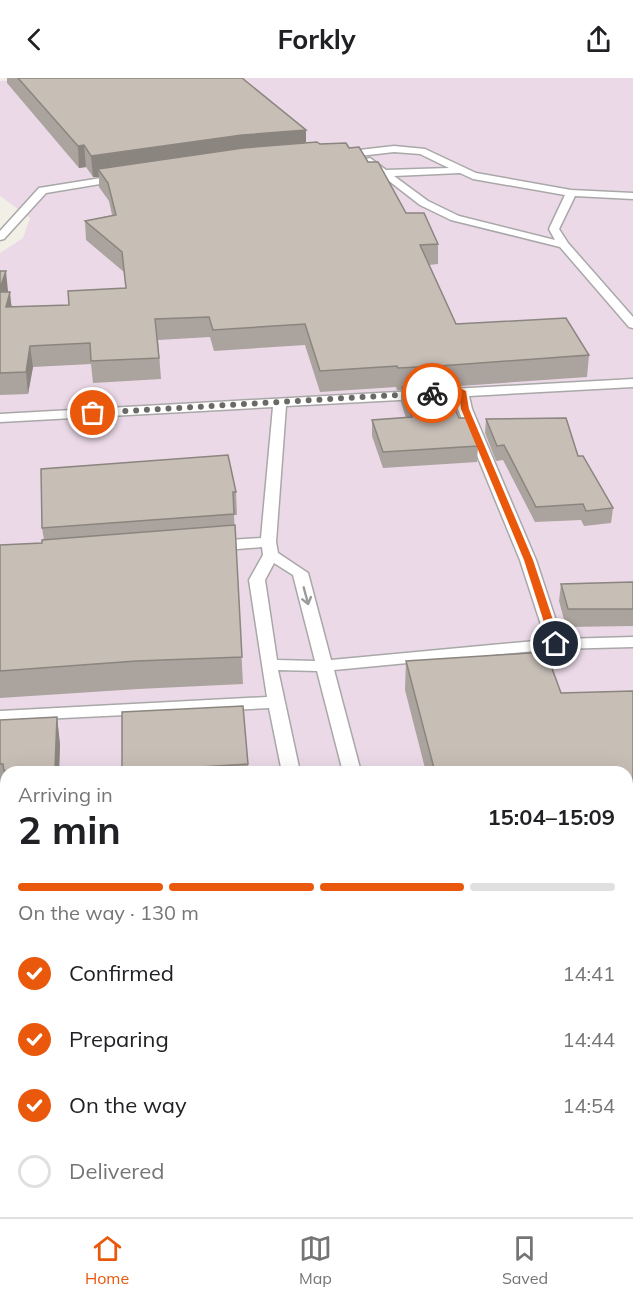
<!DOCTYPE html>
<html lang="en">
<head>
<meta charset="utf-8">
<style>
  :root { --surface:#fff; --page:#f6f6f6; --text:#202124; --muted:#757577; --line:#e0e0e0; --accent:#ea580c }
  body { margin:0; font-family:Mulish,sans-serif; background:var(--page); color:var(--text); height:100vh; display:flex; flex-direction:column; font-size:22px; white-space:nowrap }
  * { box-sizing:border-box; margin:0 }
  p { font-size:20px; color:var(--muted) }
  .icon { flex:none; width:33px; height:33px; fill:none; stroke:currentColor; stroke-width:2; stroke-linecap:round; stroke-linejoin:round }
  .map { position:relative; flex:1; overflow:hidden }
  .details { position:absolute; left:0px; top:688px; width:633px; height:452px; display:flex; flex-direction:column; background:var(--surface); border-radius:18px 18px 0 0; box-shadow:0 6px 24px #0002 }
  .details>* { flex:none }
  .pin { position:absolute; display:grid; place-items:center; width:51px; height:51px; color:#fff; margin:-26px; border:3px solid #fff; border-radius:50%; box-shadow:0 2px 6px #0007 }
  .courier { position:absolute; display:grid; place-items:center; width:60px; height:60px; margin:-30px; border:4px solid #ea580c; border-radius:50%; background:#fff; color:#222; box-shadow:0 2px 8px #0007 }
  .headline em { font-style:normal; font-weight:700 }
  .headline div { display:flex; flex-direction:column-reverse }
  .headline { display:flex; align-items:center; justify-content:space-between; height:102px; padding:0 18px }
  h1 { font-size:39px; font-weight:700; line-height:45px }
  .bar { display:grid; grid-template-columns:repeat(4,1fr); gap:9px 6px; align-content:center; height:72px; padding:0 18px }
  .bar i { height:8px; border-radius:4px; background:var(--line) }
  .bar .active { background:var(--accent) }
  .bar p { grid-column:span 4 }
  ol { padding:0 18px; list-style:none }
  li { display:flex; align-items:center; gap:18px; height:66px }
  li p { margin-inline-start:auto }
  li .icon { padding:6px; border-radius:50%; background:var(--accent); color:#fff; stroke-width:4 }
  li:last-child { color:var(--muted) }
  li i { width:33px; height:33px; border:3px solid var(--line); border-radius:50% }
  header { display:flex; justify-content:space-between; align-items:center; height:78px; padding:0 18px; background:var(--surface); font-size:27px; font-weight:700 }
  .tabs { display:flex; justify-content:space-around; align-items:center; height:84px; border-top:2px solid var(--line); background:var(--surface); font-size:16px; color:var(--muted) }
  .tabs a { display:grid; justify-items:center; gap:3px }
  .tabs .active { color:var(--accent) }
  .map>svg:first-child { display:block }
</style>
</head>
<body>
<header><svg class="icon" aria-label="back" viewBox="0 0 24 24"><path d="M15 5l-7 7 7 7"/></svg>Forkly<svg class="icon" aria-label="share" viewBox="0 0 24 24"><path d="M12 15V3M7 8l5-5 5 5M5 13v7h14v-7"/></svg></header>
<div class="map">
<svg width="633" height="1139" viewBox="0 0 633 1139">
  <rect width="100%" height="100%" fill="#f2efe7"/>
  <path fill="#ebd9e7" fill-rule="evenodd" d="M59 0H633V1139H0V175L23 160 30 140 0 118V3ZM6 694H627V1134H6Z"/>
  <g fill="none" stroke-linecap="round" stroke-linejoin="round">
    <defs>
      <g id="service">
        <path d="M394 68 425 71 476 95 571 112 633 115V121L575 118 559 151 568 165 633 239V250L629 249 560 169 451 142 420 127 362 82 370 80 386 92 449 90 420 76 394 74 342 80 337 77 342 74ZM460 95 473 101 565 117 549 151 555 162 459 138 428 123 394 98Z"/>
        <polygon points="120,97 125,100 124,102 46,115 4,161 0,162 0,153 39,110"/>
        <path d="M633 301V309L469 318 472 331 536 482 562 561 633 559V569L556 571 334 592 361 694H343L317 593 278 592 300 694H282L269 630 0 643V633L267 619 249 502 263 477 262 469 213 473 205 468 213 463 261 460 273 329 0 344V336ZM456 319 458 331 520 482 546 562 331 582 308 495 278 475 276 464 286 328ZM274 485 293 497 315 583 277 582 265 502Z"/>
        <rect x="0" y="716" width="6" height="12"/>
        <rect x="0" y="858" width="6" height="16"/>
        <polygon points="6,954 6,972 0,974 0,956"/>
        <polygon points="362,1134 386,1134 387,1139 363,1139"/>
        <polygon points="449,1134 473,1134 474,1139 450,1139"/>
      </g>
    </defs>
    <use href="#service" stroke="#a8a8a8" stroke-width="3"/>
    <use href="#service" fill="#fff" fill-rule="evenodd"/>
  </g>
  <g fill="#aba39d">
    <polygon points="7,0 242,0 306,65 349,70 368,84 406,135 438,166 438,186 429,187 456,246 589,277 587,299 445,309 459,340 478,368 477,384 383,390 372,358 372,342 406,340 401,324 401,312 397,312 396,309 320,314 305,267 214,273 210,259 158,262 161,301 93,305 91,286 33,289 28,316 0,317 0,193 8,213 12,229 69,227 126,210 124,194 86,162 85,143 112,137 109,123 99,109 99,99 93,99 86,89 79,90 7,5"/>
    <polygon points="486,341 578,378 613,430 611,445 584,448 581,442 535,444 503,382 496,383 485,355"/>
    <polygon points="236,414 237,437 234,437 243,606 138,611 0,620 0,467 42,465 44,462 42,450"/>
    <polygon points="633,504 633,548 566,549 559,523 561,506"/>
    <polygon points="406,583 561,615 633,613 633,826 627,802 627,694 426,694 405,612"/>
    <polygon points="122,634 248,686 249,694 122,694"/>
    <polygon points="57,639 60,667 59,694 6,694 6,714 0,714 0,642"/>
    <rect x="0" y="870" width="6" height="48"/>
  </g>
  <g fill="#8b857f">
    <polygon points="306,52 306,73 98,91 99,99 93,99 91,78 242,57"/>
    <polygon points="84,67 86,89 79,90 78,68"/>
    <polygon points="6,193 8,213 1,235 0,210"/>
    <polygon points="10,214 12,234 6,229"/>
    <polygon points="30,268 33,289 28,316 26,294"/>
    <polygon points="57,639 60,667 59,694 55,694 55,690"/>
  </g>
  <g fill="#c7beb6" stroke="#8b857f" stroke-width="1.5">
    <polygon points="18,0 242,0 306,52 242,57 91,78 84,67 78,68"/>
    <polygon points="317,64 320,66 346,65 349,70 359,69 368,84 378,84 406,135 424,135 438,166 420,167 456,246 566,240 589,277 439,288 398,290 397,288 320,293 305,246 213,252 209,239 155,241 159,280 91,283 90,265 30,268 26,294 0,295 0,214 10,214 6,229 69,227 68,213 126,210 122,174 85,143 116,137 108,105 98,91 243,70"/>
    <polygon points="0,193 6,193 0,210"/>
    <polygon points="444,306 459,340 467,340 478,368 383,374 372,342 412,339 402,309"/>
    <polygon points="566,340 578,378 583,378 613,430 586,433 583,426 536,429 504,367 497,368 486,341"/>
    <polygon points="228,377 236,414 233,414 234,436 42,450 41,391"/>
    <polygon points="235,447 242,579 136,583 0,593 0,467 42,465 42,462"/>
    <polygon points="633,504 633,531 568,531 561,506"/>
    <polygon points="546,574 561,615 633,613 633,776 629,762 627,762 627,694 435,694 406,583"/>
    <polygon points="243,628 248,686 122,694 122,634"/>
    <polygon points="57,639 55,690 4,693 3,686 0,686 0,642"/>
    <polygon points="0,870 6,870 6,898 0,899"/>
    <polygon points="6,1017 6,1134 311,1134 312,1139 0,1139 0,1018"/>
  </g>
  <defs><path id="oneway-shaft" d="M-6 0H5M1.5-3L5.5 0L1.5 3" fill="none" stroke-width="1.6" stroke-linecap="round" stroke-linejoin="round" transform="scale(1.5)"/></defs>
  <use stroke="#9b9b9b" href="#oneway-shaft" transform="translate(306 518) rotate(75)"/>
  <polygon fill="#ea580c" points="462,311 466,313 469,331 533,482 561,566 560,568 551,566 524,482 461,331 459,316 432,317 428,315 432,313"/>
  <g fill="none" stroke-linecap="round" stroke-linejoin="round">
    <polyline stroke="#6a6966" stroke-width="6" stroke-dasharray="0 10.8" points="93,335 432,315"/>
  </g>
</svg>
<div class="pin" style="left:93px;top:335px;background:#ea580c"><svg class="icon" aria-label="bag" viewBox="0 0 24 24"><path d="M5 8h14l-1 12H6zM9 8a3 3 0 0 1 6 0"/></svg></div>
<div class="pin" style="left:556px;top:566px;background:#1f2937"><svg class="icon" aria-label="home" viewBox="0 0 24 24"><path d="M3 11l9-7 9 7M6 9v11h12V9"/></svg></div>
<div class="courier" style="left:432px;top:315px"><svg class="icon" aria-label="bike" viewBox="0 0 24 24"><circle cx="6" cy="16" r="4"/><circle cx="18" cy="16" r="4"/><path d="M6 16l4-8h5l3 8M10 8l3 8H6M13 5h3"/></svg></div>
<section class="details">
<div class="headline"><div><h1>2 min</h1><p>Arriving in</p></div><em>15:04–15:09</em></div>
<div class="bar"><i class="active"></i><i class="active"></i><i class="active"></i><i></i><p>On the way · 130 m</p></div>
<ol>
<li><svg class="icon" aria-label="check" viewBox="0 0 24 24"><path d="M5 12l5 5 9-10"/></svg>Confirmed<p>14:41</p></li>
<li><svg class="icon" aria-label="check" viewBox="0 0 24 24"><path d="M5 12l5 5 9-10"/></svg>Preparing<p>14:44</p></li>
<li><svg class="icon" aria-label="check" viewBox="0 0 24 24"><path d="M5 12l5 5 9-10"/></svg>On the way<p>14:54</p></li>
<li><i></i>Delivered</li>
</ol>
</section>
</div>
<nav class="tabs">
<a class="active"><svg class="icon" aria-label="home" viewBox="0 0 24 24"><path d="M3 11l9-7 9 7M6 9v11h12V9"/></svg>Home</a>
<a><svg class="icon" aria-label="map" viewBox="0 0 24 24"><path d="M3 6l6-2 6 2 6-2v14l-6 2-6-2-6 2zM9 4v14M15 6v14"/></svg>Map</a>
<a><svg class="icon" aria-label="saved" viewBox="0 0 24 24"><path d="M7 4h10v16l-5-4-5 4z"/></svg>Saved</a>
</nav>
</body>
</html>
